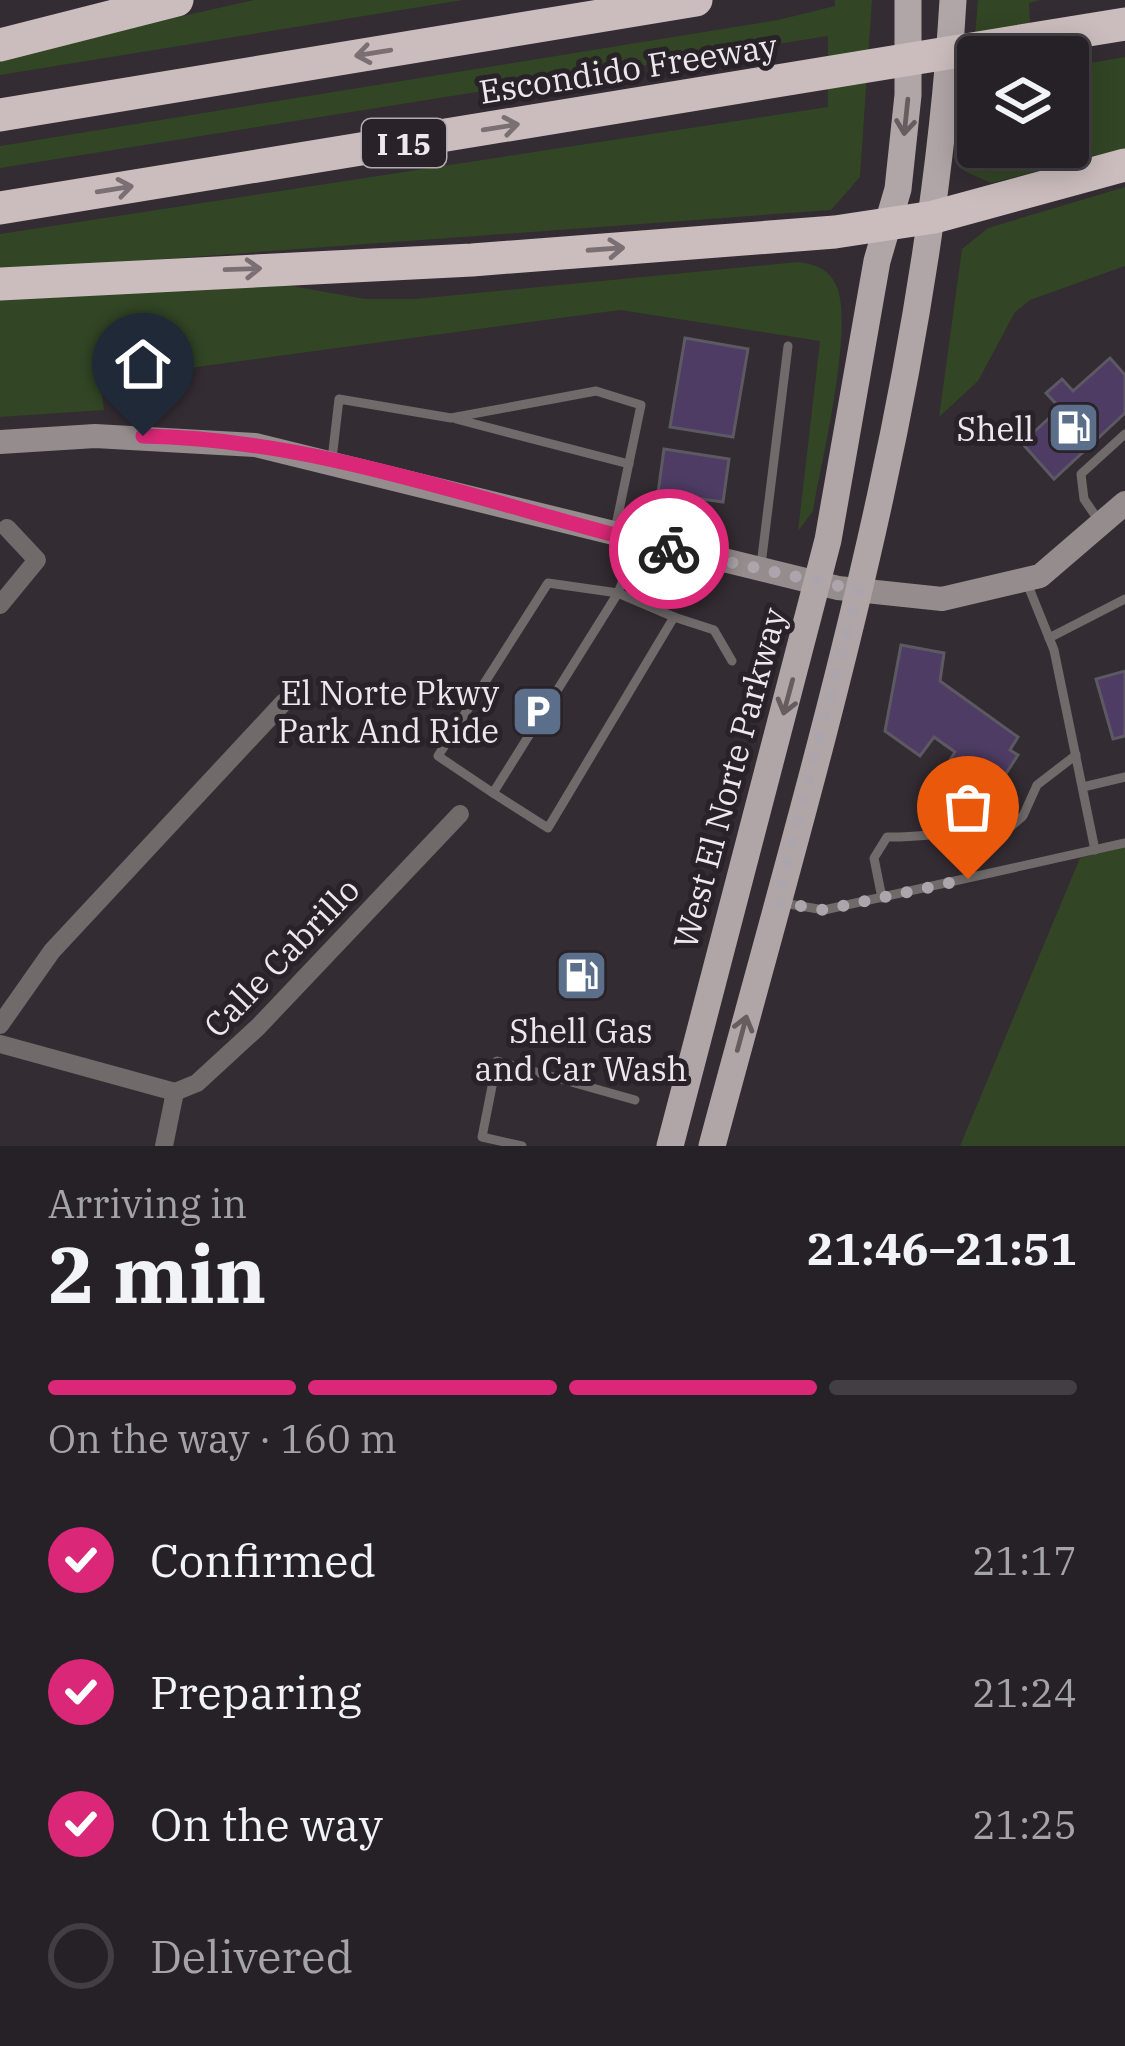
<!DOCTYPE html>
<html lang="en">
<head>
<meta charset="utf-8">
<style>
  :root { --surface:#262126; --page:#322e32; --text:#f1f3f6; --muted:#a4a3a7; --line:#423e43; --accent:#db2777 }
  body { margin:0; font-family:"IBM Plex Serif",serif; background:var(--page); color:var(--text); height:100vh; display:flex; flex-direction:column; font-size:45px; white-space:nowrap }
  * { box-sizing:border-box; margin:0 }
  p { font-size:39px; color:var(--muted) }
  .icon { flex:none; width:66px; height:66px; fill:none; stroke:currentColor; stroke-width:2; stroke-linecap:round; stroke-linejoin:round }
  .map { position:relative; height:1146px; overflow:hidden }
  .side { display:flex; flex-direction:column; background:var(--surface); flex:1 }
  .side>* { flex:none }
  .fabs { position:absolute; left:957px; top:36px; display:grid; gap:24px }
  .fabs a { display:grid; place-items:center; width:132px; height:132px; border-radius:12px; background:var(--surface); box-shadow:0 6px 30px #0003,0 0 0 3px var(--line); font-size:60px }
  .pin { position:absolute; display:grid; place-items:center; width:102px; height:102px; color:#fff; margin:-123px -51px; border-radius:50% 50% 50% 0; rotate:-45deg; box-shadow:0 0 12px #0007 }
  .pin .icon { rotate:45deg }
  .courier { position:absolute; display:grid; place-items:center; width:120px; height:120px; margin:-60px; border:9px solid #db2777; border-radius:50%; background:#fff; color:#222; box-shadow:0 3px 15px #0007 }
  .headline em { font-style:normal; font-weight:800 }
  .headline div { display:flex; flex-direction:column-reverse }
  .headline { display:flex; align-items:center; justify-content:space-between; height:204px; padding:0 48px }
  h1 { font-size:78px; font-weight:800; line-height:90px }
  .bar { display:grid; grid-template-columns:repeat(4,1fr); gap:18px 12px; align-content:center; height:144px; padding:0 48px }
  .bar i { height:15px; border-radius:9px; background:var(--line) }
  .bar .active { background:var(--accent) }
  .bar p { grid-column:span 4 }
  ol { padding:0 48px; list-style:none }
  li { display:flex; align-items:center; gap:36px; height:132px }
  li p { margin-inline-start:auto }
  li .icon { padding:12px; border-radius:50%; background:var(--accent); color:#fff; stroke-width:4 }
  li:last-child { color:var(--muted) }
  li i { width:66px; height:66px; border:6px solid var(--line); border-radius:50% }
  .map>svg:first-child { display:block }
</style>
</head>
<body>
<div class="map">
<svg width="1125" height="1146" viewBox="0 0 1125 1146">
  <rect width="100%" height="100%" fill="#332c32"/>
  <g fill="#324525">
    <polygon points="254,0 463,0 0,75 0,57"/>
    <polygon points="835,0 872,0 860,177 831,210 0,271 0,234 828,107 828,36 0,168 0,146 778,20 835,6"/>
    <polygon points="978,0 1041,0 1029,3 1032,57 978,57 978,147 1068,147 1068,67 1125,57 1125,149 991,183 964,171"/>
    <polygon points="1125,187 1125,266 1030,300 1015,312 978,381 939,417 962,249 988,228"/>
    <path d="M798 262C815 264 829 269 836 285 855 324 821 464 813 511L798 531 820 341 620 310 100 380 104 410 0 417V300L286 285 365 299H415Z"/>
    <polygon points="1125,847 1125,1146 960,1146 1080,858"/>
  </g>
  <g fill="#4e3c64" stroke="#5d5962" stroke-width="3">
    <polygon points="685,338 748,349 733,437 670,427"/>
    <polygon points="1110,358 1125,375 1125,413 1054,479 1022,443 1060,408 1046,393 1062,379 1073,391"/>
    <polygon points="664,449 729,459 723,502 658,493"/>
    <polygon points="901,645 944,653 940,681 1018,737 1010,750 1018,755 998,786 989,780 979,795 943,771 955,752 934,737 920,756 885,731"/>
    <polygon points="1125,671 1125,736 1113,739 1096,679"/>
  </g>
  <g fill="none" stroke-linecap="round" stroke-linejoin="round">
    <g stroke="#706a6b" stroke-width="9">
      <polyline points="456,419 629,464"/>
      <polyline points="332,459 339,399 451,418 596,391 641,405 615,530"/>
      <polyline points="1101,524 1084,499 1081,474 1125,434"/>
      <polyline points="639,541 618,593 493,793 548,828 674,617 714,630 732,661"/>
      <polyline points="761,565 788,346"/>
      <polyline points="1027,583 1054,650 1095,850"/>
      <polyline points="1049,638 1125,599"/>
      <polyline points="1083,787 1125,777"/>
      <polyline points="493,793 438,756 548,583 618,593 674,617"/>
      <path d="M882 898 874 858 887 837C926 838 963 828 1001 835L1023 816 1037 785 1076 755"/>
      <polyline points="783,903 824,910 1125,843"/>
      <polyline points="522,1146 482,1137 497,1061 635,1100"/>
    </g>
    <g stroke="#706a6b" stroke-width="18">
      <polyline points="0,605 37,560 7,528"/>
      <polyline points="0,1025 52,951 284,702"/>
      <polyline points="0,1044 175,1092"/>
      <polyline points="164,1146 175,1092 197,1083 258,1027 460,814"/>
    </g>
    <polyline stroke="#958c8d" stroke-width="24" points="0,442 95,436 255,445 838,588 942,599 1040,576 1125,503"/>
    <g stroke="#b1a6a7" stroke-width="27">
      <polyline points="670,1146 828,540 877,261 898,189 908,95 908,0"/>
      <path d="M712 1146C813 768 930 392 953 0"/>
    </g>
    <g stroke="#cbbdbe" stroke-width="33">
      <polyline points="0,45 177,0"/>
      <polyline points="0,115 696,0"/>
      <polyline points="0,208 1125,24"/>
      <polyline points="0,284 472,260 835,232 934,217 1125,165"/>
    </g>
  </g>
  <defs><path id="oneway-shaft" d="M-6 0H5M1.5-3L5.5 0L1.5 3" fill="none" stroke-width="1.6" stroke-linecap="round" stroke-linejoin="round" transform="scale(3)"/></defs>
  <g stroke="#7a7073">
    <use href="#oneway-shaft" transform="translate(373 53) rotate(171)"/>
    <use href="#oneway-shaft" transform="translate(501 127) rotate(-9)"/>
    <use href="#oneway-shaft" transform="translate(115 189) rotate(-9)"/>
    <use href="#oneway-shaft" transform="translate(606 249) rotate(-4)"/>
    <use href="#oneway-shaft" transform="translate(243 269) rotate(-2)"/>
  </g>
  <g stroke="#665d61">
    <use href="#oneway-shaft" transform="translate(906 117) rotate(96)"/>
    <use href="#oneway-shaft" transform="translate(788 697) rotate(105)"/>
    <use href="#oneway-shaft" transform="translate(742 1033) rotate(-75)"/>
  </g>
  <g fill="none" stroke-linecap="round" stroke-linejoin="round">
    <polyline stroke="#aca6ac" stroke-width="12" stroke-dasharray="0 21.6" points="669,549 858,590 777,902 824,910 968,879"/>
    <path stroke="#db2777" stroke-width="15" d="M143 436C323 439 495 507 669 549"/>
  </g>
  <defs>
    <symbol id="fuel-square" viewBox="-11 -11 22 22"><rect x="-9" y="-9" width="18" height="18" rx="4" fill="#5c6f8a" stroke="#292228"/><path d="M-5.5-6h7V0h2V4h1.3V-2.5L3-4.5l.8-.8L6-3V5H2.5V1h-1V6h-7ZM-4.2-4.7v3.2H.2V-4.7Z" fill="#fff"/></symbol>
    <symbol id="parking-square" viewBox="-11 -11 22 22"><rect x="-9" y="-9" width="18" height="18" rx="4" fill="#5c6f8a" stroke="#292228"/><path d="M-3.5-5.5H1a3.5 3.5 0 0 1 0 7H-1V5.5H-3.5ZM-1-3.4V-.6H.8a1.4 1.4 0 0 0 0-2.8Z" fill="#fff"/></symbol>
  </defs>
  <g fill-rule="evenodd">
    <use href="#fuel-square" x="1044" y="398" width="59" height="59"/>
    <use href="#parking-square" x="508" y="682" width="59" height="59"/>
    <use href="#fuel-square" x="552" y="946" width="59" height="59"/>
  </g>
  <g text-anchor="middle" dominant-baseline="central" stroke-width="10" stroke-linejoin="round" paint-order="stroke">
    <rect fill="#292228" stroke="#b2adb2" stroke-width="3" x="362" y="119" width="84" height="48" rx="9"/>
    <g font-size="30" font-weight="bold" fill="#ede8ed">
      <text x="404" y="143">I 15</text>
    </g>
    <g font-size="33" fill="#ede8ed" stroke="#292228">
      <text transform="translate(628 68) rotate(-9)">Escondido Freeway</text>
      <text transform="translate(729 778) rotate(-75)">West El Norte Parkway</text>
      <text transform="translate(281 957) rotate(-46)">Calle Cabrillo</text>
    </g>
    <g font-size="33" fill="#ede8ed" stroke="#292228" text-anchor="end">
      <text x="1034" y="428">Shell</text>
      <text x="499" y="692">El Norte Pkwy<tspan x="499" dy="38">Park And Ride</tspan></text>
      <text x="581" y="1030" text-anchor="middle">Shell Gas<tspan x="581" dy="38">and Car Wash</tspan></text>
    </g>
  </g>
</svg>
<div class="fabs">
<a><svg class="icon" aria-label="layers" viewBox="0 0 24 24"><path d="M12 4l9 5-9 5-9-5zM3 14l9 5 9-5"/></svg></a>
</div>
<div class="pin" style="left:968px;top:879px;background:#ea580c"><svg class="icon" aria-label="bag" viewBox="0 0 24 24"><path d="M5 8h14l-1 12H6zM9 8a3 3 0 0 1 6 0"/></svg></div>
<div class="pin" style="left:143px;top:436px;background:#1f2937"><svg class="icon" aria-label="home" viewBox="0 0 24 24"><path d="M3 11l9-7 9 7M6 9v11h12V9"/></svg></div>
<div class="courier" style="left:669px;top:549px"><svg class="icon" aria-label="bike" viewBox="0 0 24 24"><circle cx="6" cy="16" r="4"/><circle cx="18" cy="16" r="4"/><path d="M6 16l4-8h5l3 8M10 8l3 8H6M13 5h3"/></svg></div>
</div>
<section class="side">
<div class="headline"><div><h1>2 min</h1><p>Arriving in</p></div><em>21:46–21:51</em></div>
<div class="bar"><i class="active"></i><i class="active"></i><i class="active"></i><i></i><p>On the way · 160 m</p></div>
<ol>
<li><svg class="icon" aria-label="check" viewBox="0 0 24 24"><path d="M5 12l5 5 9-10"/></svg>Confirmed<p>21:17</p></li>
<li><svg class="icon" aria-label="check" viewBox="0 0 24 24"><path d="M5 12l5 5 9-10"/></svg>Preparing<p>21:24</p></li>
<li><svg class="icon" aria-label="check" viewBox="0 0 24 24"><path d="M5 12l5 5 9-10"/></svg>On the way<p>21:25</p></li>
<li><i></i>Delivered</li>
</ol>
</section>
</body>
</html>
